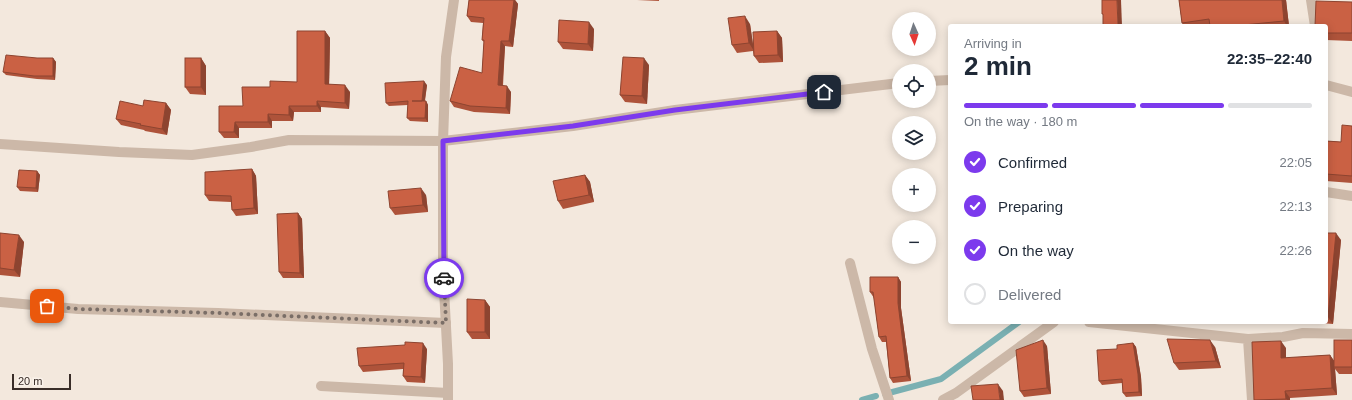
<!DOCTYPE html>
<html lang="en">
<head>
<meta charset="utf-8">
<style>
  :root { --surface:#fff; --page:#f2f2f3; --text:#1f2937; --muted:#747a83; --line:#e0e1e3; --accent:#7c3aed }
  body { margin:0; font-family:Helvetica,sans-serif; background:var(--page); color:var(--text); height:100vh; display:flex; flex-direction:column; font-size:15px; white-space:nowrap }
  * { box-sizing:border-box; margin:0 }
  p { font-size:13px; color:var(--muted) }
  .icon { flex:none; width:22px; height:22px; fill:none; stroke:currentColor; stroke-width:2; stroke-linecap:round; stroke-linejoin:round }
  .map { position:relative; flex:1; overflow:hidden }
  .sheet { position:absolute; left:948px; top:24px; width:380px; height:300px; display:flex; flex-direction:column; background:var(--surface); border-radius:4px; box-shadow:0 2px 10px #0003 }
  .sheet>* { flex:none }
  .needle { width:26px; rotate:177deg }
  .fabs { position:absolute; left:892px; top:12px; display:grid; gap:8px }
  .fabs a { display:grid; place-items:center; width:44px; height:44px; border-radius:50%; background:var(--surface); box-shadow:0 2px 10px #0003; font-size:20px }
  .scale { position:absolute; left:12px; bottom:10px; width:59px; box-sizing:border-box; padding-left:4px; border:2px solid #392d28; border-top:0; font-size:11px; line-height:14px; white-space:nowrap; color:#392d28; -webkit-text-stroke:3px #faf2ea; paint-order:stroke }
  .pin { position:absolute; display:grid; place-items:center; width:34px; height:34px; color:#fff; margin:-17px; border-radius:8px; box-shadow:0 2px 6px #0006 }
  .courier { position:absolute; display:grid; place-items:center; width:40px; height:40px; margin:-20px; border:3px solid #7c3aed; border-radius:50%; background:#fff; color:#222; box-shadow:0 1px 5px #0007 }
  .overview em { font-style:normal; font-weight:700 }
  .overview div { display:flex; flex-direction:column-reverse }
  .overview { display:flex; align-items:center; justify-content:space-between; height:68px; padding:0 16px }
  h1 { font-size:26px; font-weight:700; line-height:30px }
  .bar { display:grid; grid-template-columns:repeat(4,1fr); gap:6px 4px; align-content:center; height:48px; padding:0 16px }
  .bar i { height:5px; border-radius:3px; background:var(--line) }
  .bar .current { background:var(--accent) }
  .bar p { grid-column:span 4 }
  ol { padding:0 16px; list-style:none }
  li { display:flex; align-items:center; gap:12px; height:44px }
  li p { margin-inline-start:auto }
  li .icon { padding:4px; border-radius:50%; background:var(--accent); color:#fff; stroke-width:4 }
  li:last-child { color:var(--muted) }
  li i { width:22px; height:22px; border:2px solid var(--line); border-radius:50% }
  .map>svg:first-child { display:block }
</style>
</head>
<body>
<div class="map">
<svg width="1352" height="400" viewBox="0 0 1352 400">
  <rect width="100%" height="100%" fill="#f3e8dd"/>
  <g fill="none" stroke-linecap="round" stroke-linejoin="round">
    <g stroke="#7ab0b2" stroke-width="6">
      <polyline points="885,394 941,379 1019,322"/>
      <polyline points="862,400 876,396"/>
    </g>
    <g stroke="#ccb8a8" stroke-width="10">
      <polyline points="1311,0 1315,26"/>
      <polyline points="929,81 950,80"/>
      <polyline points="1326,85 1352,92"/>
      <polyline points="0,144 119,152 192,155 251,147 289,140 443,141 573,126 675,110 899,83"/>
      <polyline points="1326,192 1352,196"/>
      <polyline points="850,263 872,349 889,400"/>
      <polyline points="0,302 78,309 218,313 446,323"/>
      <polyline points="1089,322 1248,339 1252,400"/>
      <polyline points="1248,339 1283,337 1303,333 1352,334"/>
      <polyline points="321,386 448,393"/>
      <polyline points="448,400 448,364 443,271 443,141 446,57 454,0"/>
      <polyline points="943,400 956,393 1054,322"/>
    </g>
  </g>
  <g fill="#ae533a">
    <polygon points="469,0 515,0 518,4 513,47 505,46 503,86 511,92 510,114 474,112 454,107 450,101 482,73 484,42 482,40 483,23 471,22 467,16"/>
    <polygon points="637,0 659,0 659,1"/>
    <polygon points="1179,0 1286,0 1289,26 1184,26 1182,23"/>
    <polygon points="1352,2 1352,41 1326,40 1326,26"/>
    <polygon points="750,24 753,45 777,31 782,38 783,62 759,63 754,56 753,51 737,53 732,45"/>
    <polygon points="594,29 593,51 563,49 558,42"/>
    <polygon points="325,31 330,38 329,84 350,92 349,109 321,107 321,112 294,112 293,121 272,121 272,128 239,128 239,138 224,138 219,132 243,106 270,87 297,82"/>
    <polygon points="37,58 53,58 56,62 55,80 37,79 6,75 3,72"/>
    <polygon points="201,58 206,66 206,95 190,94 185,87"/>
    <polygon points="649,65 647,104 625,102 620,95"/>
    <polygon points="427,85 425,101 426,101 428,105 428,122 410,121 407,118 408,105 389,106 386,103"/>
    <polygon points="166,103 171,110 167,135 145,131 144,130 121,125 116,119 143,106"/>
    <polygon points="1352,126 1352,183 1326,181 1326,141 1341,142"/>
    <polygon points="252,169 256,176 258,214 236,216 232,210 231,202 209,201 205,195"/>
    <polygon points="37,171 40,175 38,192 20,191 17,187"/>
    <polygon points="585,175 590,182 594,202 563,209 558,201"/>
    <polygon points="426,195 428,212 395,215 390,208"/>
    <polygon points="298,213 302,219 304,278 283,278 279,272"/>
    <polygon points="0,233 24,242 20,277 0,275"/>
    <polygon points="1326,233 1341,240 1333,324 1309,322 1326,322"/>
    <polygon points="898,277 901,282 901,308 911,381 893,383 890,378 886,342 882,342 879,337 874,298 870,292"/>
    <polygon points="485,300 490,307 490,339 472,339 467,332"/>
    <polygon points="1352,340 1352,374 1339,374 1335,369 1337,395 1290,398 1290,400 1254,400 1286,348 1286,358 1330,355 1334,361"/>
    <polygon points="1133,343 1136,347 1141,377 1142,396 1126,397 1123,393 1122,383 1102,385 1099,381 1117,349"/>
    <polygon points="1047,346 1051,394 1024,397 1020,391"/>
    <polygon points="1215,347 1221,368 1179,370 1174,363"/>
    <polygon points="427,349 425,383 407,382 403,376 403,369 363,372 359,366"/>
  </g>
  <g fill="#8d4430">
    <polygon points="514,0 515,0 518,4 513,47 509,41"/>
    <polygon points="1117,0 1121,0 1122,26 1118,26"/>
    <polygon points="1282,0 1286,0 1289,26 1287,26 1284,21"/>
    <polygon points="745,16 750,24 754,51 749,43"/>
    <polygon points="589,22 594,29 593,51 588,44"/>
    <polygon points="325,31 330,38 329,90 325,84"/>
    <polygon points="777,31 782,38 783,62 778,55"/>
    <polygon points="501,41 505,46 502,91 498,85"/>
    <polygon points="53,58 56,62 55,80 53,76"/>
    <polygon points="201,58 206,66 206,95 201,87"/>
    <polygon points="644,58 649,65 647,104 642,96"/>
    <polygon points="424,81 427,85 424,105 422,101"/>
    <polygon points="345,85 350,92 349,109 345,103"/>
    <polygon points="507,86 511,92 510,114 506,108"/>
    <polygon points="317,101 321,107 321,112 317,106"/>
    <polygon points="426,101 428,105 428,122 425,118"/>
    <polygon points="166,103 171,110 167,135 162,129"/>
    <polygon points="289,106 294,112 293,121 289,115"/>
    <polygon points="268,114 272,121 272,128 268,122"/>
    <polygon points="235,122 239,128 239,138 234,132"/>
    <polygon points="252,169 256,176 258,214 254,208"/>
    <polygon points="37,171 40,175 38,192 36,188"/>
    <polygon points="585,175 590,182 594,202 589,195"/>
    <polygon points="421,188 426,195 428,212 423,205"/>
    <polygon points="298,213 302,219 304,278 300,273"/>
    <polygon points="1336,233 1341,240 1333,324 1328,317"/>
    <polygon points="19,235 24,242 20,277 14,270"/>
    <polygon points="898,277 901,282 901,308 911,381 907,376 898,303"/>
    <polygon points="485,300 490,307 490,339 485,332"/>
    <polygon points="1043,340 1047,346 1051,394 1047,388"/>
    <polygon points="1210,340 1215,347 1221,368 1216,361"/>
    <polygon points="1281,341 1286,348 1286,365 1281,358"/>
    <polygon points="423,343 427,349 425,383 421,377"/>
    <polygon points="1133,343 1136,347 1141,377 1142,396 1139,392"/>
    <polygon points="1330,355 1335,362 1334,367 1335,369 1337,395 1332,388"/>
    <polygon points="998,384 1003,391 1004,400 1000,400"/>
    <polygon points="1285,391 1290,398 1290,400 1287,400 1286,399"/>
  </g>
  <g fill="#ca6144" stroke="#8d4430">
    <polygon points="469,0 514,0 509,41 501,41 498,85 507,86 506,108 470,106 450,101 460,67 482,73 484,40 482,40 484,18 467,16"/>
    <polygon points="1102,0 1117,0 1118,26 1103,26 1103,14 1102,14"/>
    <polygon points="1179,0 1282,0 1284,21 1233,26 1210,26 1209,19 1182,23"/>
    <polygon points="1316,1 1352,2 1352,33 1326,33 1326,26 1315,26"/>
    <polygon points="745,16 749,43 732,45 728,18"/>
    <polygon points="559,20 589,22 588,44 558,42"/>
    <polygon points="297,31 325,31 325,84 345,85 345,103 317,101 317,106 289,106 289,115 268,114 268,122 235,122 234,132 219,132 219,106 243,106 242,87 270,87 270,81 297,82"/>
    <polygon points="777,31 778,55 754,56 753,32"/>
    <polygon points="6,55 37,58 53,58 53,76 34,76 3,72"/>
    <polygon points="623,57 644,58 642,96 620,95"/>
    <rect x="185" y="58" width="16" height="29"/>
    <polygon points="424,81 422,101 412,101 426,101 425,118 407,118 408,101 386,103 385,83"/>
    <polygon points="144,100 166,103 162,129 140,125 141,124 116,119 120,101 143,106"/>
    <polygon points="1342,125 1352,126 1352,176 1326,174 1326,141 1341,142"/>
    <polygon points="252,169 254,208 232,210 231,196 205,195 205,172"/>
    <polygon points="19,170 37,171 36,188 17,187"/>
    <polygon points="585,175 589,195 558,201 553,181"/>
    <polygon points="421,188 423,205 390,208 388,191"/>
    <polygon points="298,213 300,273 279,272 277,214"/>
    <polygon points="0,233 19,235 14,270 0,268"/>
    <polygon points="1326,233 1336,233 1328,317 1326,317"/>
    <polygon points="870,277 898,277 898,303 907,376 890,378 886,336 879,337 873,292 870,292"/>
    <polygon points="467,299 485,300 485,332 467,332"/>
    <polygon points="1167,339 1210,340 1216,361 1174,363"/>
    <polygon points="1043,340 1047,388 1020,391 1016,350"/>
    <rect x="1334" y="340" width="18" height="27"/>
    <polygon points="1281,341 1281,358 1330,355 1332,388 1285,391 1286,399 1254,400 1252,342"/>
    <polygon points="405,342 423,343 421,377 403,376 404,363 359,366 357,348 405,345"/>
    <polygon points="1133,343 1138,374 1139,392 1123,393 1122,379 1099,381 1097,350 1117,349 1117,345"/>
    <polygon points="998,384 1000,400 973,400 971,386"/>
  </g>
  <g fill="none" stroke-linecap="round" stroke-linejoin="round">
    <polyline stroke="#7a6e67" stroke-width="4" stroke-dasharray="0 7.2" points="47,306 78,309 218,313 446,323 444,278"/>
    <polyline stroke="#7c3aed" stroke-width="5" points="444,278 443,141 573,126 675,110 824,92"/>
  </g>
</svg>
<div class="fabs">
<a><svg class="needle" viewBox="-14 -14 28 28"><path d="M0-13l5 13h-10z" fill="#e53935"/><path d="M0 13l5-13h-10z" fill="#747a83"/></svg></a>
<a><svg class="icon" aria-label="locate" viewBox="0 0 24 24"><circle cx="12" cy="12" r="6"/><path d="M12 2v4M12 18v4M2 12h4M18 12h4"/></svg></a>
<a><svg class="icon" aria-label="layers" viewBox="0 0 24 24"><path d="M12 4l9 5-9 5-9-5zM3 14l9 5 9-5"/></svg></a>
<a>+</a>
<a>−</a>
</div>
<div class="scale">20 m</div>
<div class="pin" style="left:47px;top:306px;background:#ea580c"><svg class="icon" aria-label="bag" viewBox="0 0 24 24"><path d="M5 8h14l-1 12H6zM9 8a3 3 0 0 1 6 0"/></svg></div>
<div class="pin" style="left:824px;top:92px;background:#1f2937"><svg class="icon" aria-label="home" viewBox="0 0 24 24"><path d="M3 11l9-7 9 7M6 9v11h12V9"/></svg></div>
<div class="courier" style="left:444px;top:278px"><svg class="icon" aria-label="car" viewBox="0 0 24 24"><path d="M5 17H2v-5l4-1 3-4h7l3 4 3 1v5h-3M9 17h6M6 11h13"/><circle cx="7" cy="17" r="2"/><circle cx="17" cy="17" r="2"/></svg></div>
<section class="sheet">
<div class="overview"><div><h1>2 min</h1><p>Arriving in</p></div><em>22:35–22:40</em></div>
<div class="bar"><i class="current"></i><i class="current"></i><i class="current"></i><i></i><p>On the way · 180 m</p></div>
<ol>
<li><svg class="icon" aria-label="check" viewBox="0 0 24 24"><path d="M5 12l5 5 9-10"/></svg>Confirmed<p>22:05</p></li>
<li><svg class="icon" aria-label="check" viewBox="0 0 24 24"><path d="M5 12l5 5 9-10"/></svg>Preparing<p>22:13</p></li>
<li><svg class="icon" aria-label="check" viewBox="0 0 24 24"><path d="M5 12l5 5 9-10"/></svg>On the way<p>22:26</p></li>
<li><i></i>Delivered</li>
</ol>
</section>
</div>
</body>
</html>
